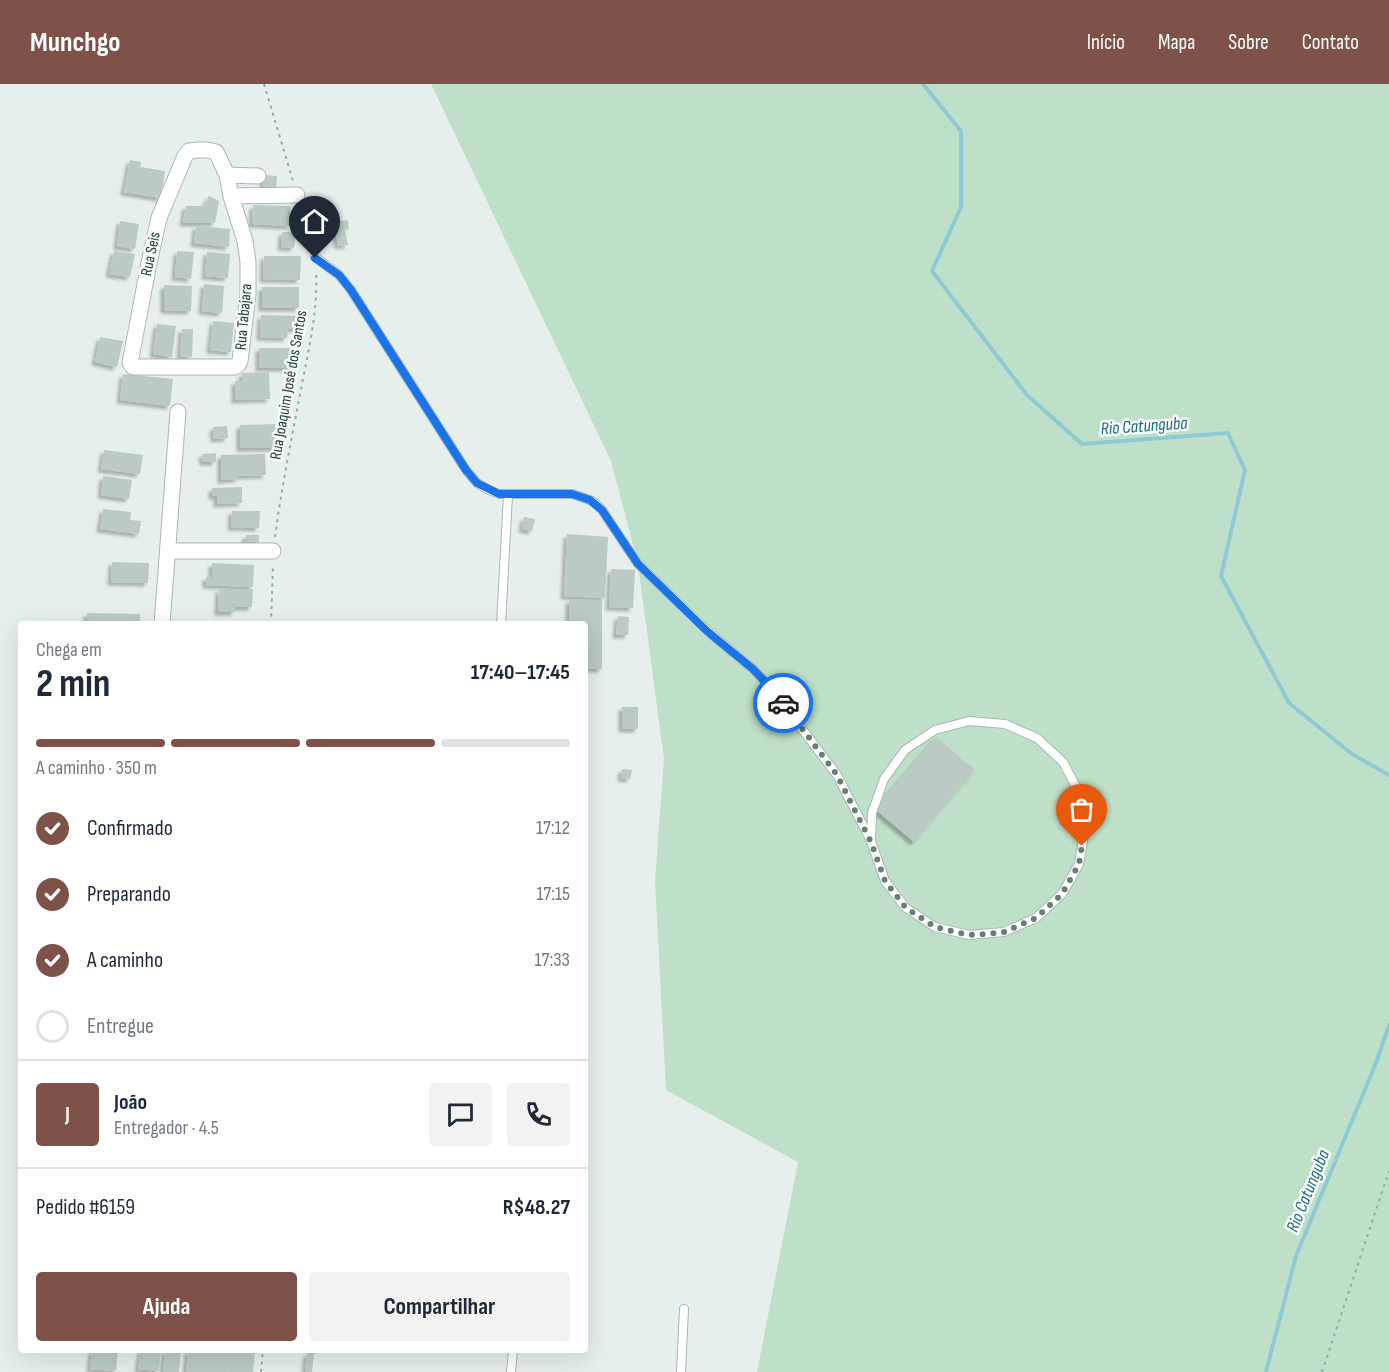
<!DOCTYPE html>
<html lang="pt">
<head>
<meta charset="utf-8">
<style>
  :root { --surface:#fff; --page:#f2f2f3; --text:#1f2937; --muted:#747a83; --line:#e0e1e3; --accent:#7f5249 }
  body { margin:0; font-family:"Sofia Sans Condensed",sans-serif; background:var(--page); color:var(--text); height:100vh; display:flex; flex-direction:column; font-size:22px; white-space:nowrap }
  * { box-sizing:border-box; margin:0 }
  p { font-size:20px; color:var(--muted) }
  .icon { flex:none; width:33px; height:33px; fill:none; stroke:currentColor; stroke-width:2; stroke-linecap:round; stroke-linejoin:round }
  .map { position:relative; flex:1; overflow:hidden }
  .drawer { position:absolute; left:18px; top:537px; width:570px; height:732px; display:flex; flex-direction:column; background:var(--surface); border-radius:6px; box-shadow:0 6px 24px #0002 }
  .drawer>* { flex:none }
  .pin { position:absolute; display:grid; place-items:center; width:51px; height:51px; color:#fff; margin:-62px -26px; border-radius:50% 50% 50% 0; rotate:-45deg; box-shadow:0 0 6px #0007 }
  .pin .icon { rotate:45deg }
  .courier { position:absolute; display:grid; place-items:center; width:60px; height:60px; margin:-30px; border:4px solid #1a73e8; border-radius:50%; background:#fff; color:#222; box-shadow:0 2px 8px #0007 }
  .headline em { font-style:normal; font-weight:700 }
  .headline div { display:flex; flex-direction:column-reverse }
  .headline { display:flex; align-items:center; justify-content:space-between; height:102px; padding:0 18px }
  h1 { font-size:39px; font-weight:700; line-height:45px }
  .bar { display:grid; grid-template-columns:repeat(4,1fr); gap:9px 6px; align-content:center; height:72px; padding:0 18px }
  .bar i { height:8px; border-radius:4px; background:var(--line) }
  .bar .current { background:var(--accent) }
  .bar p { grid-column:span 4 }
  .line { display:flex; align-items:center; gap:15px; padding:0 18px; border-top:2px solid var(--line) }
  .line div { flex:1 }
  .round { display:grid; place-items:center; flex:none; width:63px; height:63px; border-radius:6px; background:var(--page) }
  ol { padding:0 18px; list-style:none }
  li { display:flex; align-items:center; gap:18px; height:66px }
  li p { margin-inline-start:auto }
  li .icon { padding:6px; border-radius:50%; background:var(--accent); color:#fff; stroke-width:4 }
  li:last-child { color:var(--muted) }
  li i { width:33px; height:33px; border:3px solid var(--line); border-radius:50% }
  .button { display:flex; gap:12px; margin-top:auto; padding:12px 18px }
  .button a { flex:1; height:69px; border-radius:6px; background:var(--accent); color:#fff; font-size:24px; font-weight:700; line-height:69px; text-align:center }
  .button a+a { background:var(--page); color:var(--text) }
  header { display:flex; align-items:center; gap:36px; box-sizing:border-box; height:84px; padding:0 30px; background:var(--accent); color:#fff }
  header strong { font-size:28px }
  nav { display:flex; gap:33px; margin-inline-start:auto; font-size:21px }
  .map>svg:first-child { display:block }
</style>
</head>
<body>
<header>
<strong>Munchgo</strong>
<nav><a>Início</a><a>Mapa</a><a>Sobre</a><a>Contato</a></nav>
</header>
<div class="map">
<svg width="1389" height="1288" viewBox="0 0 1389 1288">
  <defs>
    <filter id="shadow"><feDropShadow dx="-3.5" dy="3.5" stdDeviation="1.5" flood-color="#0004"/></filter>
  </defs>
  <rect width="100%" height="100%" fill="#e6efeb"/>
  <polygon fill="#bfe0c8" points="431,0 1389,0 1389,1288 757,1288 798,1078 666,1006 655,797 664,675 638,480 611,377"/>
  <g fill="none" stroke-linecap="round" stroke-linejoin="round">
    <g stroke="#8ec9d4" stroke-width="4">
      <polyline points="923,0 961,47 961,123 932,187 1027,311 1082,360 1228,349 1245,386 1221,492 1289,619 1352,670 1389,691"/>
      <polyline points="1266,1288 1296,1172 1376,979 1389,941"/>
    </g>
  </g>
  <g fill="#bbcac4" filter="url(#shadow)">
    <polygon points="130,76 141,78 140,83 165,87 161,114 124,108"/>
    <polygon points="264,91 277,92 276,107 263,106"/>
    <polygon points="209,112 219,117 215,139 183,139 186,122 204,122"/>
    <polygon points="253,121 290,122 290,142 252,140"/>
    <polygon points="348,136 349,145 345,146 348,161 338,162 334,138"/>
    <polygon points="120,137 139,140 135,165 117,162"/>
    <polygon points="196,142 230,145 229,163 194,159"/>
    <polygon points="282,148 296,148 294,164 281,163"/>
    <polygon points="114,167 135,170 130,193 109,190"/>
    <polygon points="177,167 194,168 191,195 175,193"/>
    <polygon points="207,168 230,170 228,194 205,192"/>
    <polygon points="264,172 301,172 300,196 263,195"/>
    <polygon points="204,200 224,202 222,229 202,227"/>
    <polygon points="164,201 192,202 191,227 164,226"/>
    <rect x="262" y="203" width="37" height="21"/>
    <polygon points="261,231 299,232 298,245 288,244 287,254 260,253"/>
    <polygon points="213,237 234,239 231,268 210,266"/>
    <polygon points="157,240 176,242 172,273 153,270"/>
    <polygon points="182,245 193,245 192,273 180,272"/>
    <polygon points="100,253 123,257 117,283 95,278"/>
    <rect x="259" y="264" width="32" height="20"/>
    <polygon points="269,288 270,315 235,316 235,297 242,297 242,289"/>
    <polygon points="123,290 173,295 170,322 120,316"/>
    <polygon points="275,340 276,364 240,364 240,341"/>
    <polygon points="227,342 228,354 214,355 213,343"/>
    <polygon points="104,366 143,371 140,390 101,385"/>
    <polygon points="216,369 216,378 203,378 202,370"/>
    <polygon points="265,370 266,391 238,392 238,395 221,396 221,371"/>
    <polygon points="103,392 132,396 129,415 101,411"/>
    <polygon points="242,403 242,419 217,420 217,412 212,412 212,404"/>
    <polygon points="103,425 131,428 130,436 141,437 139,450 100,445"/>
    <polygon points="232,427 260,427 259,444 231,443"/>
    <polygon points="524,433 535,435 532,447 522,445"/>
    <polygon points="567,450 608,453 605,514 564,512"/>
    <polygon points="246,451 259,451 259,458 245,457"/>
    <polygon points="112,478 149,479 148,499 111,498"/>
    <polygon points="212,479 254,481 253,503 206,501 206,493 212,493"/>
    <polygon points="611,485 635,486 633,524 609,523"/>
    <polygon points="219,505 253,505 252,523 235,523 235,528 218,528"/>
    <polygon points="569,516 602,516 602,585 585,585 585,540 569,540"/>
    <polygon points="87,529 140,530 140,540 87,540"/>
    <polygon points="618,532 629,533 628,551 616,551"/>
    <rect x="622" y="623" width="16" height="22"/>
    <polygon points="936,653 975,686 914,758 875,725"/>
    <polygon points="622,685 632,686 630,695 621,694"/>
    <polygon points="92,1266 118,1266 116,1287 90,1285"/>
    <polygon points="141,1266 161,1266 159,1287 138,1285"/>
    <polygon points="165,1266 181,1266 179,1288 163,1288"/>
    <polygon points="188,1266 255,1266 253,1288 230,1287 230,1288 186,1288"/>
    <polygon points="307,1269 314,1269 312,1288 305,1288"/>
  </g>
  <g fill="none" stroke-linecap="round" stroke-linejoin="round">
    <defs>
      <g id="service">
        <polyline points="315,173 339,191 351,206 466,386 477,399 487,405 499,410 572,410 590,416 596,420 602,426 638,480 709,548 753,585 770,603 837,691 871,757 885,797 906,824 935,843 969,851 1004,848 1036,834 1062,810 1079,780 1085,745 1080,710 1063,678 1037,654 1005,640 969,637 935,646 905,666 884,695 872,729 871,757"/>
        <polyline points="501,540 508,411"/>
        <polyline points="511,1288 513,1266"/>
        <polyline points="681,1288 684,1225"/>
      </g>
      <g id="minor">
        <polygon points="198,66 207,66 216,68 218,72 227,91 231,112 245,157 248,178 248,210 240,277 238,281 235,283 133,283 130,279 149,179 159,134 185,72 189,67"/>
        <polyline points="227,91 258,92"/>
        <polyline points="231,112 297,111"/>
        <polyline points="168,467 273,467"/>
        <polyline points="162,540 178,328"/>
      </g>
    </defs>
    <use href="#service" stroke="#a8b8b2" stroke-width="10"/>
    <use href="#minor" stroke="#a8b8b2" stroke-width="17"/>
    <g stroke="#86b3a5" stroke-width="2" stroke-dasharray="3 4.5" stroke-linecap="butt">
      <polyline points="264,0 293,97"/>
      <polyline points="300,123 312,163"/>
      <path d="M275 453C282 400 293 348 303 295 310 259 318 224 316 187"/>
      <polyline points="271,540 273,480"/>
      <polyline points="261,1288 263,1266"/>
      <polyline points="1322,1288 1389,1087"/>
    </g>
    <use href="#service" stroke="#fff" stroke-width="8"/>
    <use href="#minor" stroke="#fff" stroke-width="15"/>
  </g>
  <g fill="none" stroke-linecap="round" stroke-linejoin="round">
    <polyline stroke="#687f78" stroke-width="6" stroke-dasharray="0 10.8" points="783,619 837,691 871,758 885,797 906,824 935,843 969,851 987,850 1004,848 1036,834 1062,810 1079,780 1082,762"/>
    <polyline stroke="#1a73e8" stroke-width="8" points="315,174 339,191 351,206 466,386 477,399 499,410 572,410 590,416 602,426 638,480 708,548 753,585 770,603 783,619"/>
  </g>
  <g text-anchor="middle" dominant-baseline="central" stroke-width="5" stroke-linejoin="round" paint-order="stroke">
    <g font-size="16" fill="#24423a" stroke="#f7fbf9">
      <text transform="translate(151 170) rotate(-78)">Rua Seis</text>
      <text transform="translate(244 233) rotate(-85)">Rua Tabajara</text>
      <text transform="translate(289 301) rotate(-80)">Rua Joaquim José dos Santos</text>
    </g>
    <g font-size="18" font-style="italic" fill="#1c6f80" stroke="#f7fbf9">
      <text transform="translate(1144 342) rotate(-4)">Rio Catunguba</text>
      <text transform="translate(1308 1107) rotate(-68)">Rio Catunguba</text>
    </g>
  </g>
</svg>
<div class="pin" style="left:1082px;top:762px;background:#ea580c"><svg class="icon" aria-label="bag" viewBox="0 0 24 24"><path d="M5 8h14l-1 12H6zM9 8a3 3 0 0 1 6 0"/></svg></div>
<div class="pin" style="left:315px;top:174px;background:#1f2937"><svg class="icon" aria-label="home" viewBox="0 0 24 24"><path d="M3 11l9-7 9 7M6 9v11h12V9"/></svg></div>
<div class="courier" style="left:783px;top:619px"><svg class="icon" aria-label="car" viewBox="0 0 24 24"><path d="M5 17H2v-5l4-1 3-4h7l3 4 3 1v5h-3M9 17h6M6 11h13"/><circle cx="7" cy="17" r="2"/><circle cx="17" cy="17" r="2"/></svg></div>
<section class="drawer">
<div class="headline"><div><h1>2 min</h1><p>Chega em</p></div><em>17:40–17:45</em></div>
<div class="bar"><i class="current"></i><i class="current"></i><i class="current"></i><i></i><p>A caminho · 350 m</p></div>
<ol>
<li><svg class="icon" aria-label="check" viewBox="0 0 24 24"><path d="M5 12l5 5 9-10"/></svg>Confirmado<p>17:12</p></li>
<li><svg class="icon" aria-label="check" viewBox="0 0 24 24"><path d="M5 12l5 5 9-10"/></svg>Preparando<p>17:15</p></li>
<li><svg class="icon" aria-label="check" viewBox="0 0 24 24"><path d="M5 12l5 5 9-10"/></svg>A caminho<p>17:33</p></li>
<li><i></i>Entregue</li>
</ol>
<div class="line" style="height:108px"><b class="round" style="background:var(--accent);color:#fff">J</b><div><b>João</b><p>Entregador · 4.5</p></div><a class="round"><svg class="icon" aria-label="chat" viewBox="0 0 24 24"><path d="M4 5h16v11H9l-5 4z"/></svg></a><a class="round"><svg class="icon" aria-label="phone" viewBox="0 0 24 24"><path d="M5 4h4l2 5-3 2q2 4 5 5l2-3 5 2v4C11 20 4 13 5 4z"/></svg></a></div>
<div class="line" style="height:78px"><div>Pedido #6159</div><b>R$48.27</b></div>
<div class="button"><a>Ajuda</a><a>Compartilhar</a></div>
</section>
</div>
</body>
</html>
